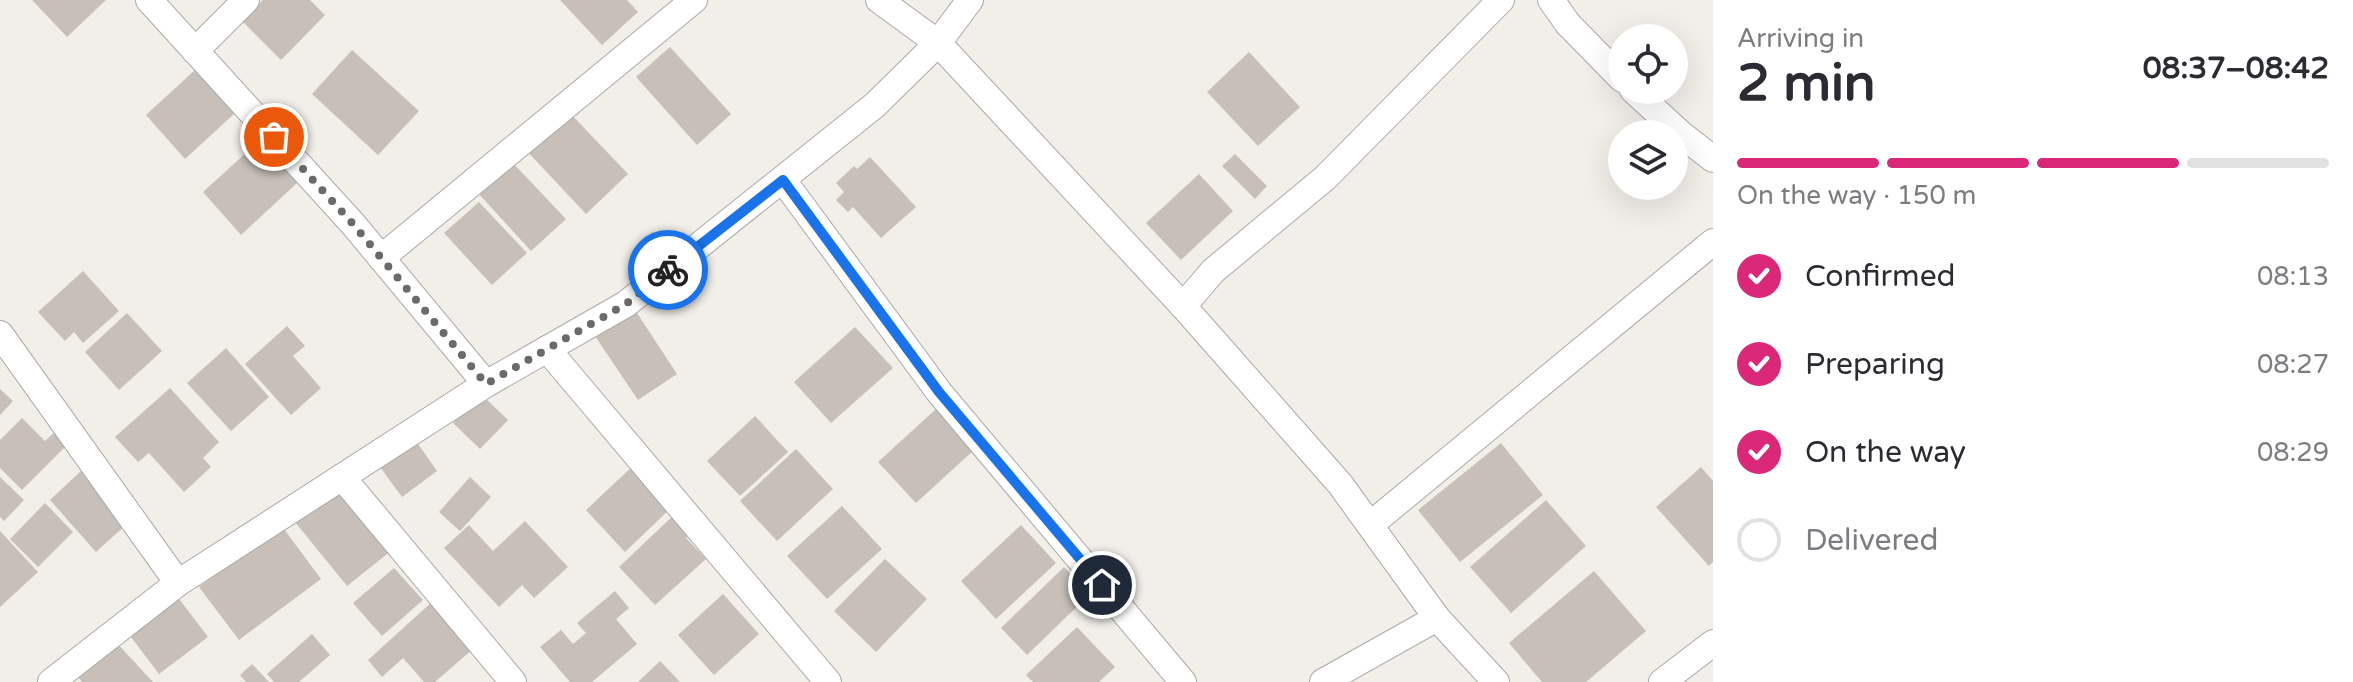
<!DOCTYPE html>
<html lang="en">
<head>
<meta charset="utf-8">
<style>
  :root { --surface:#fff; --page:#f7f7f7; --text:#2b2b33; --muted:#7c7c81; --line:#e1e1e2; --accent:#db2777 }
  body { margin:0; font-family:"Varela Round",sans-serif; background:var(--page); color:var(--text); height:100vh; display:flex; flex-direction:column; font-size:30px; white-space:nowrap }
  * { box-sizing:border-box; margin:0 }
  p { font-size:26px; color:var(--muted) }
  .icon { flex:none; width:44px; height:44px; fill:none; stroke:currentColor; stroke-width:2; stroke-linecap:round; stroke-linejoin:round }
  .map { position:relative; flex:1; overflow:hidden }
  .drawer { display:flex; flex-direction:column; background:var(--surface); width:640px }
  .drawer>* { flex:none }
  .controls { position:absolute; left:1608px; top:24px; display:grid; gap:16px }
  .controls a { display:grid; place-items:center; width:80px; height:80px; border-radius:50%; background:var(--surface); box-shadow:0 8px 32px #0002; font-size:40px }
  .pin { position:absolute; display:grid; place-items:center; width:68px; height:68px; color:#fff; margin:-34px; border:4px solid #fff; border-radius:50%; box-shadow:0 2px 8px #0007 }
  .courier { position:absolute; display:grid; place-items:center; width:80px; height:80px; margin:-40px; border:6px solid #1a73e8; border-radius:50%; background:#fff; color:#222; box-shadow:0 2px 10px #0007 }
  .head em { font-style:normal; font-weight:700 }
  .head div { display:flex; flex-direction:column-reverse }
  .head { display:flex; align-items:center; justify-content:space-between; height:136px; padding:0 24px }
  h1 { font-size:52px; font-weight:700; line-height:60px }
  .bar { display:grid; grid-template-columns:repeat(4,1fr); gap:12px 8px; align-content:center; height:96px; padding:0 24px }
  .bar i { height:10px; border-radius:6px; background:var(--line) }
  .bar .selected { background:var(--accent) }
  .bar p { grid-column:span 4 }
  ol { padding:0 24px; list-style:none }
  li { display:flex; align-items:center; gap:24px; height:88px }
  li p { margin-inline-start:auto }
  li .icon { padding:8px; border-radius:50%; background:var(--accent); color:#fff; stroke-width:4 }
  li:last-child { color:var(--muted) }
  li i { width:44px; height:44px; border:4px solid var(--line); border-radius:50% }
  main { display:flex; flex:1; min-height:0 }
  .map>svg:first-child { display:block }
</style>
</head>
<body>
<main>
<div class="map">
<svg width="1713" height="682" viewBox="0 0 1713 682">
  <rect width="100%" height="100%" fill="#f2efe9"/>
  <g fill="#c7bfb8">
    <polygon points="32,0 106,0 67,37"/>
    <polygon points="263,0 310,0 325,15 281,60 242,21"/>
    <polygon points="560,0 627,0 638,12 602,45"/>
    <polygon points="670,47 731,114 697,145 636,77"/>
    <polygon points="352,50 419,111 378,155 312,94"/>
    <polygon points="1249,52 1300,107 1258,146 1207,92"/>
    <polygon points="195,70 234,114 185,159 146,115"/>
    <polygon points="567,110 628,174 586,214 525,149"/>
    <polygon points="259,141 297,183 241,235 203,192"/>
    <polygon points="1235,154 1267,186 1255,199 1222,166"/>
    <polygon points="870,157 916,207 881,238 853,207 848,212 836,200 844,192 836,183 854,166 857,169"/>
    <polygon points="511,161 566,219 531,251 477,192"/>
    <polygon points="1199,174 1233,211 1181,260 1146,223"/>
    <polygon points="479,202 527,253 492,285 444,233"/>
    <polygon points="83,271 119,311 83,343 74,332 65,341 38,312"/>
    <polygon points="633,307 677,374 638,400 593,333"/>
    <polygon points="127,313 162,351 119,390 85,352"/>
    <polygon points="287,326 305,346 293,356 321,388 291,415 245,364"/>
    <polygon points="855,327 893,368 831,423 794,382"/>
    <polygon points="226,348 269,397 231,431 187,383"/>
    <polygon points="170,388 219,442 203,458 211,467 184,492 149,453 138,462 115,437"/>
    <polygon points="0,389 13,401 0,415"/>
    <polygon points="481,394 508,420 480,449 453,423"/>
    <polygon points="936,409 974,450 916,503 878,462"/>
    <polygon points="755,416 788,452 740,496 707,461"/>
    <polygon points="22,418 45,441 56,431 69,443 22,490 0,468 0,440"/>
    <polygon points="416,441 437,471 402,497 380,467"/>
    <polygon points="1501,443 1543,495 1460,562 1418,510"/>
    <polygon points="796,449 833,489 777,541 740,501"/>
    <polygon points="635,464 674,505 625,552 586,510"/>
    <polygon points="1701,467 1713,481 1713,562 1709,566 1656,507"/>
    <polygon points="81,471 128,523 96,552 50,500"/>
    <polygon points="0,477 24,500 4,521 0,517"/>
    <polygon points="470,477 491,497 460,531 439,512"/>
    <polygon points="339,487 391,551 347,586 295,522"/>
    <polygon points="1546,500 1586,546 1511,613 1470,567"/>
    <polygon points="45,503 73,532 38,567 10,539"/>
    <polygon points="842,506 882,549 827,599 787,556"/>
    <polygon points="676,513 693,532 686,538 706,559 655,605 619,567"/>
    <polygon points="525,521 568,567 534,598 522,585 499,607 444,548 469,525 493,551"/>
    <polygon points="281,525 321,579 239,640 199,587"/>
    <polygon points="1021,525 1056,563 996,619 961,581"/>
    <polygon points="0,531 38,572 0,607"/>
    <polygon points="885,559 927,599 876,652 834,611"/>
    <polygon points="1064,567 1090,594 1027,655 1001,628"/>
    <polygon points="394,568 423,600 382,636 353,603"/>
    <polygon points="1594,571 1646,631 1586,682 1542,682 1509,643"/>
    <polygon points="615,591 629,608 616,619 637,644 592,682 570,682 540,647 561,630 573,644 586,633 577,623"/>
    <polygon points="723,594 759,634 714,675 678,635"/>
    <polygon points="177,596 208,637 159,674 128,633"/>
    <polygon points="433,601 474,648 435,682 424,682 403,658 382,677 368,660"/>
    <polygon points="1077,627 1115,667 1099,682 1033,682 1026,675"/>
    <polygon points="312,634 330,655 299,682 274,682 267,674"/>
    <polygon points="114,640 153,682 82,682 76,675"/>
    <polygon points="660,661 680,682 638,682"/>
    <polygon points="252,664 269,682 246,682 240,675"/>
  </g>
  <g fill="none" stroke-linecap="round" stroke-linejoin="round">
    <defs>
      <g id="minor">
        <polyline points="149,0 353,224 486,384"/>
        <polyline points="879,0 938,43 1183,306 1340,484 1437,618 1496,682"/>
        <polyline points="1551,0 1568,24 1622,79"/>
        <polyline points="195,51 246,0"/>
        <polyline points="1633,90 1681,134 1713,159"/>
        <polyline points="783,180 939,392 1183,682"/>
        <polyline points="381,258 694,0"/>
        <polyline points="1183,306 1213,271 1325,178 1501,0"/>
        <polyline points="0,334 178,583"/>
        <polyline points="547,349 828,682"/>
        <polyline points="342,477 513,682"/>
        <polyline points="1370,525 1713,242"/>
        <polyline points="51,682 178,583 486,384 626,304 875,105 938,43 970,0"/>
        <polyline points="1323,682 1437,618"/>
        <polyline points="1662,682 1713,643"/>
      </g>
    </defs>
    <use href="#minor" stroke="#a9a9a9" stroke-width="28"/>
    <use href="#minor" stroke="#fff" stroke-width="26"/>
  </g>
  <g fill="none" stroke-linecap="round" stroke-linejoin="round">
    <polyline stroke="#6b6a68" stroke-width="8" stroke-dasharray="0 14.4" points="274,137 353,224 486,384 626,304 668,270"/>
    <polyline stroke="#1a73e8" stroke-width="10" points="668,270 783,180 939,392 1102,585"/>
  </g>
</svg>
<div class="controls">
<a><svg class="icon" aria-label="locate" viewBox="0 0 24 24"><circle cx="12" cy="12" r="6"/><path d="M12 2v4M12 18v4M2 12h4M18 12h4"/></svg></a>
<a><svg class="icon" aria-label="layers" viewBox="0 0 24 24"><path d="M12 4l9 5-9 5-9-5zM3 14l9 5 9-5"/></svg></a>
</div>
<div class="pin" style="left:274px;top:137px;background:#ea580c"><svg class="icon" aria-label="bag" viewBox="0 0 24 24"><path d="M5 8h14l-1 12H6zM9 8a3 3 0 0 1 6 0"/></svg></div>
<div class="pin" style="left:1102px;top:585px;background:#1f2937"><svg class="icon" aria-label="home" viewBox="0 0 24 24"><path d="M3 11l9-7 9 7M6 9v11h12V9"/></svg></div>
<div class="courier" style="left:668px;top:270px"><svg class="icon" aria-label="bike" viewBox="0 0 24 24"><circle cx="6" cy="16" r="4"/><circle cx="18" cy="16" r="4"/><path d="M6 16l4-8h5l3 8M10 8l3 8H6M13 5h3"/></svg></div>
</div>
<section class="drawer">
<div class="head"><div><h1>2 min</h1><p>Arriving in</p></div><em>08:37–08:42</em></div>
<div class="bar"><i class="selected"></i><i class="selected"></i><i class="selected"></i><i></i><p>On the way · 150 m</p></div>
<ol>
<li><svg class="icon" aria-label="check" viewBox="0 0 24 24"><path d="M5 12l5 5 9-10"/></svg>Confirmed<p>08:13</p></li>
<li><svg class="icon" aria-label="check" viewBox="0 0 24 24"><path d="M5 12l5 5 9-10"/></svg>Preparing<p>08:27</p></li>
<li><svg class="icon" aria-label="check" viewBox="0 0 24 24"><path d="M5 12l5 5 9-10"/></svg>On the way<p>08:29</p></li>
<li><i></i>Delivered</li>
</ol>
</section>
</main>
</body>
</html>
